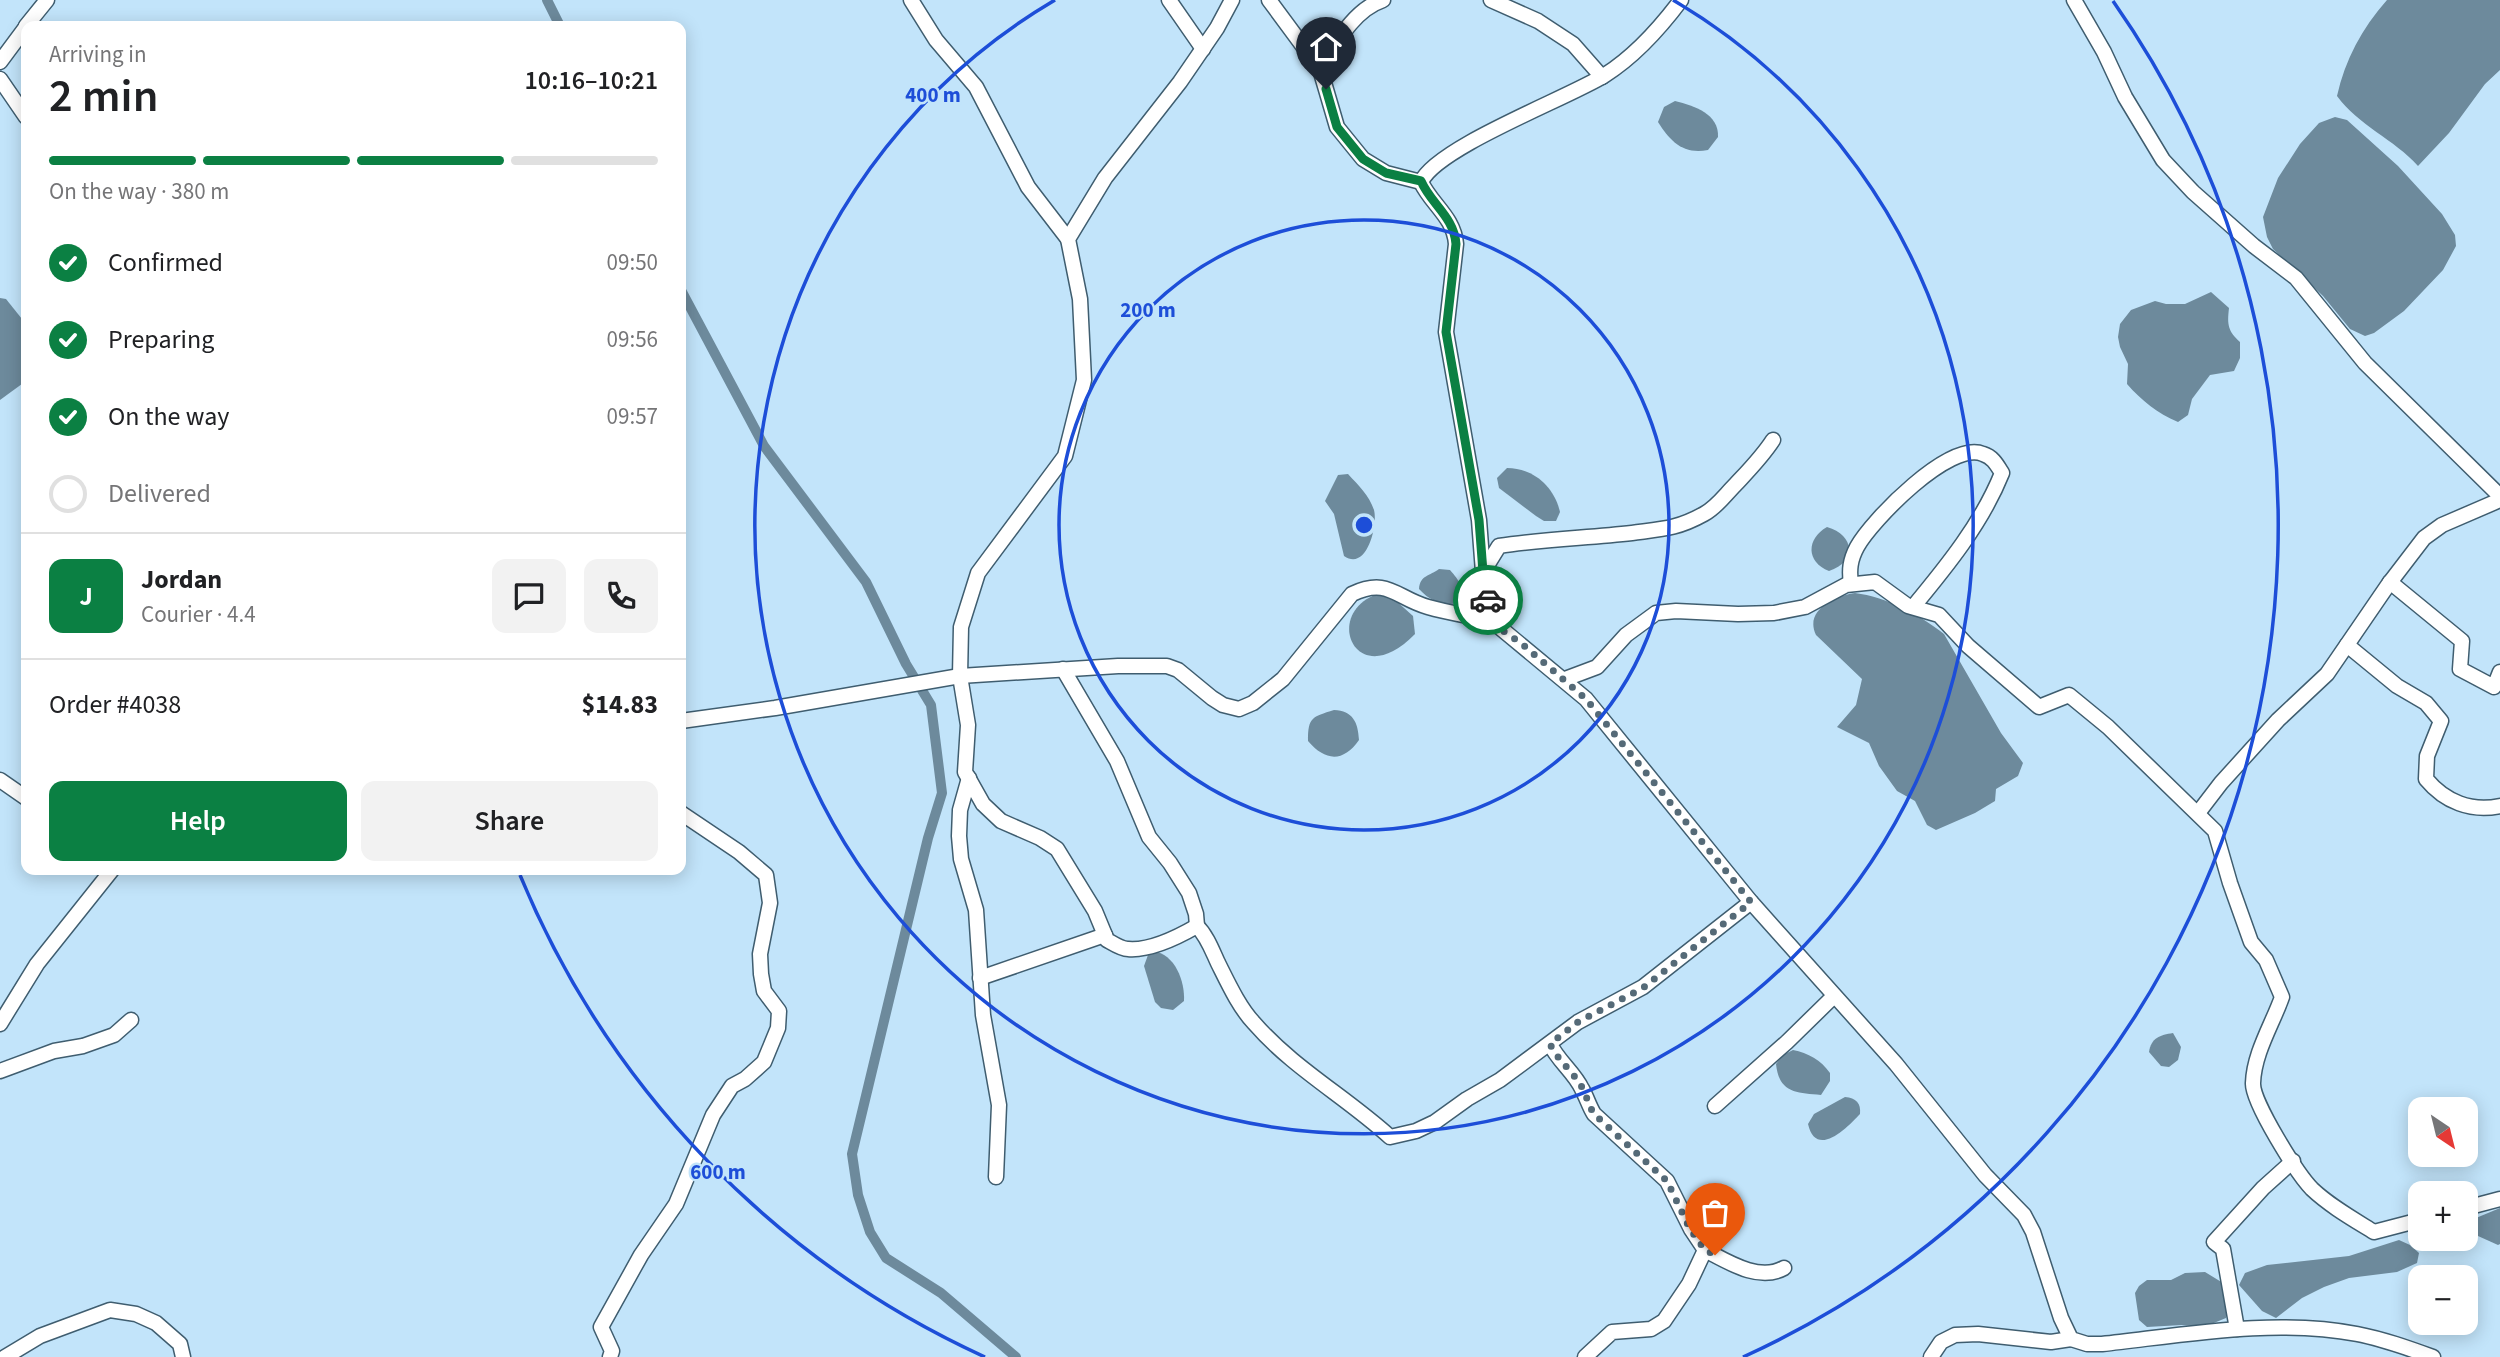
<!DOCTYPE html>
<html lang="en">
<head>
<meta charset="utf-8">
<style>
  :root { --surface:#fff; --page:#f2f2f2; --text:#202124; --muted:#757577; --line:#e0e0e0; --accent:#0b8043 }
  body { margin:0; font-family:"Source Sans 3",sans-serif; background:var(--page); color:var(--text); height:100vh; display:flex; flex-direction:column; font-size:26px; white-space:nowrap }
  * { box-sizing:border-box; margin:0 }
  p { font-size:23px; color:var(--muted) }
  .icon { flex:none; width:38px; height:38px; fill:none; stroke:currentColor; stroke-width:2; stroke-linecap:round; stroke-linejoin:round }
  .map { position:relative; flex:1; overflow:hidden }
  .details { position:absolute; left:21px; top:21px; width:665px; height:854px; display:flex; flex-direction:column; background:var(--surface); border-radius:14px; box-shadow:0 4px 18px #0003 }
  .details>* { flex:none }
  .needle { width:46px; rotate:145deg }
  .tools { position:absolute; left:2408px; top:1097px; display:grid; gap:14px }
  .tools a { display:grid; place-items:center; width:70px; height:70px; border-radius:14px; background:var(--surface); box-shadow:0 4px 18px #0003; font-size:35px }
  .pin { position:absolute; display:grid; place-items:center; width:60px; height:60px; color:#fff; margin:-72px -30px; border-radius:50% 50% 50% 0; rotate:-45deg; box-shadow:0 0 7px #0007 }
  .pin .icon { rotate:45deg }
  .courier { position:absolute; display:grid; place-items:center; width:70px; height:70px; margin:-35px; border:5px solid #0b8043; border-radius:50%; background:#fff; color:#222; box-shadow:0 2px 9px #0007 }
  .overview em { font-style:normal; font-weight:600 }
  .overview div { display:flex; flex-direction:column-reverse }
  .overview { display:flex; align-items:center; justify-content:space-between; height:119px; padding:0 28px }
  h1 { font-size:46px; font-weight:600; line-height:52px }
  .bar { display:grid; grid-template-columns:repeat(4,1fr); gap:10px 7px; align-content:center; height:84px; padding:0 28px }
  .bar i { height:9px; border-radius:5px; background:var(--line) }
  .bar .selected { background:var(--accent) }
  .bar p { grid-column:span 4 }
  .line { display:flex; align-items:center; gap:18px; padding:0 28px; border-top:2px solid var(--line) }
  .line div { flex:1 }
  .round { display:grid; place-items:center; flex:none; width:74px; height:74px; border-radius:14px; background:var(--page) }
  ol { padding:0 28px; list-style:none }
  li { display:flex; align-items:center; gap:21px; height:77px }
  li p { margin-inline-start:auto }
  li .icon { padding:7px; border-radius:50%; background:var(--accent); color:#fff; stroke-width:4 }
  li:last-child { color:var(--muted) }
  li i { width:38px; height:38px; border:4px solid var(--line); border-radius:50% }
  .button { display:flex; gap:14px; margin-top:auto; padding:14px 28px }
  .button a { flex:1; height:80px; border-radius:14px; background:var(--accent); color:#fff; font-size:28px; font-weight:600; line-height:80px; text-align:center }
  .button a+a { background:var(--page); color:var(--text) }
  .map>svg:first-child { display:block }
</style>
</head>
<body>
<div class="map">
<svg width="2500" height="1357" viewBox="0 0 2500 1357">
  <rect width="100%" height="100%" fill="#c2e4fa"/>
  <g fill="#6d8a9c">
    <path d="M2387 0H2500V70L2485 84 2449 133 2418 166C2394 139 2359 126 2337 96 2345 60 2362 28 2387 0Z"/>
    <path d="M1675 101C1695 106 1719 114 1718 137L1708 150C1683 155 1670 141 1658 122L1664 107Z"/>
    <polygon points="2335,117 2347,120 2398,166 2442,214 2455,235 2456,246 2443,270 2404,311 2374,333 2365,336 2350,329 2323,296 2273,249 2267,237 2263,217 2278,178 2300,144 2319,123"/>
    <path d="M2211 292 2229 308C2227 325 2228 331 2240 342V358L2234 371 2210 375 2192 399 2188 415 2178 422C2157 413 2142 401 2127 384L2128 364 2120 347 2118 337 2120 324 2131 310 2155 301 2166 304H2185Z"/>
    <polygon points="0,298 6,299 26,324 26,381 0,400"/>
    <path d="M1507 468C1533 468 1554 486 1560 512L1556 521H1544L1536 516 1499 488 1497 478Z"/>
    <path d="M1348 474C1359 486 1369 495 1374 510 1378 525 1367 572 1344 556L1334 514 1325 501 1338 475Z"/>
    <path d="M1827 527C1855 535 1857 562 1829 571 1806 562 1806 539 1827 527Z"/>
    <path d="M1439 569 1450 570C1459 580 1466 590 1460 603 1443 606 1431 602 1419 589 1420 575 1430 576 1439 569Z"/>
    <path d="M1381 593 1394 599 1413 616 1415 634C1355 696 1320 610 1381 593Z"/>
    <path d="M1855 593C1886 597 1919 614 1944 634L2001 733 2023 763 2018 776 1996 789 1995 801 1975 813 1936 830 1927 825 1915 801 1897 791 1879 766 1869 743 1837 727 1856 705 1862 679 1816 635C1804 610 1835 596 1855 593Z"/>
    <path d="M1334 710C1353 711 1358 722 1359 740 1343 763 1325 761 1308 741 1308 717 1312 717 1334 710Z"/>
    <path d="M1153 951C1175 954 1185 981 1184 1001L1173 1010 1161 1008 1155 1002 1144 966 1148 955Z"/>
    <path d="M2173 1033 2181 1047 2178 1060 2169 1067 2161 1066 2149 1052C2151 1038 2160 1035 2173 1033Z"/>
    <path d="M1793 1050C1808 1053 1821 1060 1830 1073V1081L1821 1095C1796 1093 1779 1093 1776 1064L1783 1055Z"/>
    <path d="M1845 1097C1856 1098 1861 1103 1860 1114 1847 1128 1816 1159 1808 1124L1814 1114Z"/>
    <polygon points="2500,1208 2500,1244 2498,1245 2478,1236 2474,1227 2476,1218"/>
    <polygon points="2399,1240 2410,1245 2419,1253 2417,1263 2397,1272 2349,1278 2324,1287 2302,1298 2276,1318 2262,1311 2239,1285 2245,1273 2267,1265 2349,1256"/>
    <polygon points="2205,1272 2223,1283 2228,1311 2226,1318 2204,1327 2182,1325 2147,1327 2139,1320 2135,1293 2139,1286 2147,1280 2171,1280 2185,1273"/>
  </g>
  <g fill="none" stroke-linecap="round" stroke-linejoin="round">
    <g stroke="#6d8a9c" stroke-width="10">
      <polyline points="547,0 560,26"/>
      <polyline points="681,290 764,446 866,582 906,664 931,705 942,793 928,838 852,1154 858,1195 870,1232 886,1258 941,1293 1016,1357"/>
    </g>
    <defs>
      <g id="minor">
        <polyline points="911,0 936,40 976,87 1028,187 1068,239"/>
        <polyline points="1169,0 1203,49"/>
        <path d="M1232 0 1217 28 1180 82 1105 178 1068 239 1080 299 1084 380 1065 456 978 573 961 627 960 676 968 725 965 772 983 804 1001 821 1040 838 1057 849 1095 911 1107 940C1114 944 1121 949 1128 949 1151 951 1178 937 1197 926 1207 936 1212 950 1218 963 1228 983 1239 1007 1254 1023 1293 1068 1346 1097 1390 1137L1416 1131 1435 1122 1467 1099 1500 1080 1578 1022 1643 987 1751 902"/>
        <polyline points="1269,0 1320,69 1337,127 1363,159 1386,173 1421,182"/>
        <polyline points="1491,0 1538,21 1573,44 1602,77"/>
        <polyline points="2074,0 2104,52 2125,97 2163,160 2193,192 2254,246 2296,278 2365,363 2500,496"/>
        <polyline points="26,26 47,0"/>
        <polyline points="0,62 26,27"/>
        <path d="M1320 69C1336 44 1353 10 1383 0"/>
        <polyline points="0,79 26,117"/>
        <path d="M1421 182C1431 204 1454 217 1456 244L1446 332 1479 520 1483 572 1492 621 1586 699 1751 902 1896 1064 1985 1175 2024 1215 2033 1232 2061 1318 2071 1339 2087 1344H2102C2184 1335 2275 1318 2357 1334 2383 1339 2408 1348 2433 1357"/>
        <path d="M1421 182C1437 147 1568 98 1605 75 1635 56 1660 28 1681 0"/>
        <path d="M1483 572 1499 546C1543 539 1588 538 1632 533 1662 529 1677 529 1704 514 1717 507 1725 495 1735 485 1749 470 1762 457 1773 440"/>
        <polyline points="2390,582 2462,641 2460,669 2494,687 2500,672"/>
        <path d="M1851 584C1849 570 1850 560 1857 547 1872 520 1950 440 1983 454 1993 457 1997 465 2002 473 1982 523 1947 566 1913 607"/>
        <path d="M2347 645 2397 686 2426 703 2441 721 2427 756 2426 779C2445 802 2471 812 2500 806"/>
        <polyline points="1063,669 1117,761 1149,837 1170,863 1189,893 1196,914 1197,926"/>
        <path d="M1565 679 1597 667 1626 635 1656 613 1676 611 1738 614 1774 613 1805 607 1846 585 1875 582 1908 606 1939 615 1968 646 2039 707 2069 695 2108 727 2215 831 2230 883 2251 942 2266 960 2282 997C2272 1025 2254 1053 2253 1083 2252 1102 2298 1175 2312 1189 2330 1206 2353 1219 2374 1232L2420 1220"/>
        <path d="M681 721 775 708 960 676 1118 666H1167L1178 670 1212 698 1223 705 1239 709 1253 703 1283 679 1352 594C1388 577 1396 598 1428 607 1449 613 1471 616 1492 621"/>
        <polyline points="969,778 960,810 959,836 961,859 976,910 983,1015 999,1105 996,1177"/>
        <polyline points="0,780 26,798"/>
        <polyline points="2198,813 2221,783 2278,720 2327,674 2388,585 2424,538 2442,525 2500,500"/>
        <polyline points="980,978 1105,935"/>
        <polyline points="0,1024 37,964 112,870"/>
        <path d="M1550 1044C1558 1061 1574 1072 1582 1089 1587 1098 1589 1106 1594 1114L1667 1181 1691 1229 1705 1250 1689 1284 1664 1321 1651 1329 1612 1332 1585 1357"/>
        <polyline points="0,1071 54,1051 83,1046 114,1035 131,1020"/>
        <polyline points="1715,1106 1787,1042 1834,996"/>
        <polyline points="2466,1208 2500,1199"/>
        <path d="M1705 1250C1728 1262 1759 1282 1784 1268"/>
        <polyline points="2237,1329 2223,1249 2214,1242 2263,1188 2293,1161"/>
        <polyline points="5,1357 40,1336 110,1310 136,1314 156,1323 180,1344 183,1357"/>
        <polyline points="610,1357 612,1351 601,1327 641,1255 676,1204 713,1115 732,1086 745,1079 764,1062 778,1028 779,1011 764,991 761,974 760,954 770,903 766,875 739,852 681,813"/>
        <polyline points="1931,1357 1941,1342 1955,1335 1978,1334 2051,1342 2071,1339"/>
      </g>
    </defs>
    <use href="#minor" stroke="#3f5d6f" stroke-width="17"/>
    <use href="#minor" stroke="#fff" stroke-width="14"/>
  </g>
  <g fill="none" stroke-linecap="round" stroke-linejoin="round">
    <path stroke="#556a77" stroke-width="7" stroke-dasharray="0 12.6" d="M1488 600 1490 617 1496 626 1521 643 1586 699 1751 902 1643 988 1578 1022 1550 1044C1558 1061 1574 1072 1583 1089 1587 1098 1589 1106 1594 1114L1667 1181 1690 1229 1705 1250 1715 1255"/>
    <path stroke="#0b8043" stroke-width="9" d="M1326 89 1337 127 1363 159 1386 173 1421 181C1431 204 1454 217 1456 244L1446 332 1479 520 1483 572 1488 600"/>
  </g>
  <g fill="none" stroke="#1d4ed8" stroke-width="3.5">
    <circle cx="1364" cy="525" r="305"/>
    <path d="M1673 0A609 609 0 1 1 1055 0"/>
    <path d="M985 1357A914 914 0 0 1 520 875M2113 1A914 914 0 0 1 1743 1357"/>
  </g>
  <circle cx="1364" cy="525" r="10" fill="#1d4ed8" stroke="#c2e4fa" stroke-width="3.5"/>
  <g font-size="21" text-anchor="middle" font-weight="bold" fill="#1d4ed8" stroke="#c2e4fa" stroke-width="5" stroke-linejoin="round" paint-order="stroke">
    <text x="933" y="102">400 m</text>
    <text x="1148" y="317">200 m</text>
    <text x="718" y="1179">600 m</text>
  </g>
</svg>
<div class="tools">
<a><svg class="needle" viewBox="-14 -14 28 28"><path d="M0-13l5 13h-10z" fill="#e53935"/><path d="M0 13l5-13h-10z" fill="#757577"/></svg></a>
<a>+</a>
<a>−</a>
</div>
<div class="pin" style="left:1715px;top:1255px;background:#ea580c"><svg class="icon" aria-label="bag" viewBox="0 0 24 24"><path d="M5 8h14l-1 12H6zM9 8a3 3 0 0 1 6 0"/></svg></div>
<div class="pin" style="left:1326px;top:89px;background:#1f2937"><svg class="icon" aria-label="home" viewBox="0 0 24 24"><path d="M3 11l9-7 9 7M6 9v11h12V9"/></svg></div>
<div class="courier" style="left:1488px;top:600px"><svg class="icon" aria-label="car" viewBox="0 0 24 24"><path d="M5 17H2v-5l4-1 3-4h7l3 4 3 1v5h-3M9 17h6M6 11h13"/><circle cx="7" cy="17" r="2"/><circle cx="17" cy="17" r="2"/></svg></div>
<section class="details">
<div class="overview"><div><h1>2 min</h1><p>Arriving in</p></div><em>10:16–10:21</em></div>
<div class="bar"><i class="selected"></i><i class="selected"></i><i class="selected"></i><i></i><p>On the way · 380 m</p></div>
<ol>
<li><svg class="icon" aria-label="check" viewBox="0 0 24 24"><path d="M5 12l5 5 9-10"/></svg>Confirmed<p>09:50</p></li>
<li><svg class="icon" aria-label="check" viewBox="0 0 24 24"><path d="M5 12l5 5 9-10"/></svg>Preparing<p>09:56</p></li>
<li><svg class="icon" aria-label="check" viewBox="0 0 24 24"><path d="M5 12l5 5 9-10"/></svg>On the way<p>09:57</p></li>
<li><i></i>Delivered</li>
</ol>
<div class="line" style="height:126px"><b class="round" style="background:var(--accent);color:#fff">J</b><div><b>Jordan</b><p>Courier · 4.4</p></div><a class="round"><svg class="icon" aria-label="chat" viewBox="0 0 24 24"><path d="M4 5h16v11H9l-5 4z"/></svg></a><a class="round"><svg class="icon" aria-label="phone" viewBox="0 0 24 24"><path d="M5 4h4l2 5-3 2q2 4 5 5l2-3 5 2v4C11 20 4 13 5 4z"/></svg></a></div>
<div class="line" style="height:91px"><div>Order #4038</div><b>$14.83</b></div>
<div class="button"><a>Help</a><a>Share</a></div>
</section>
</div>
</body>
</html>
